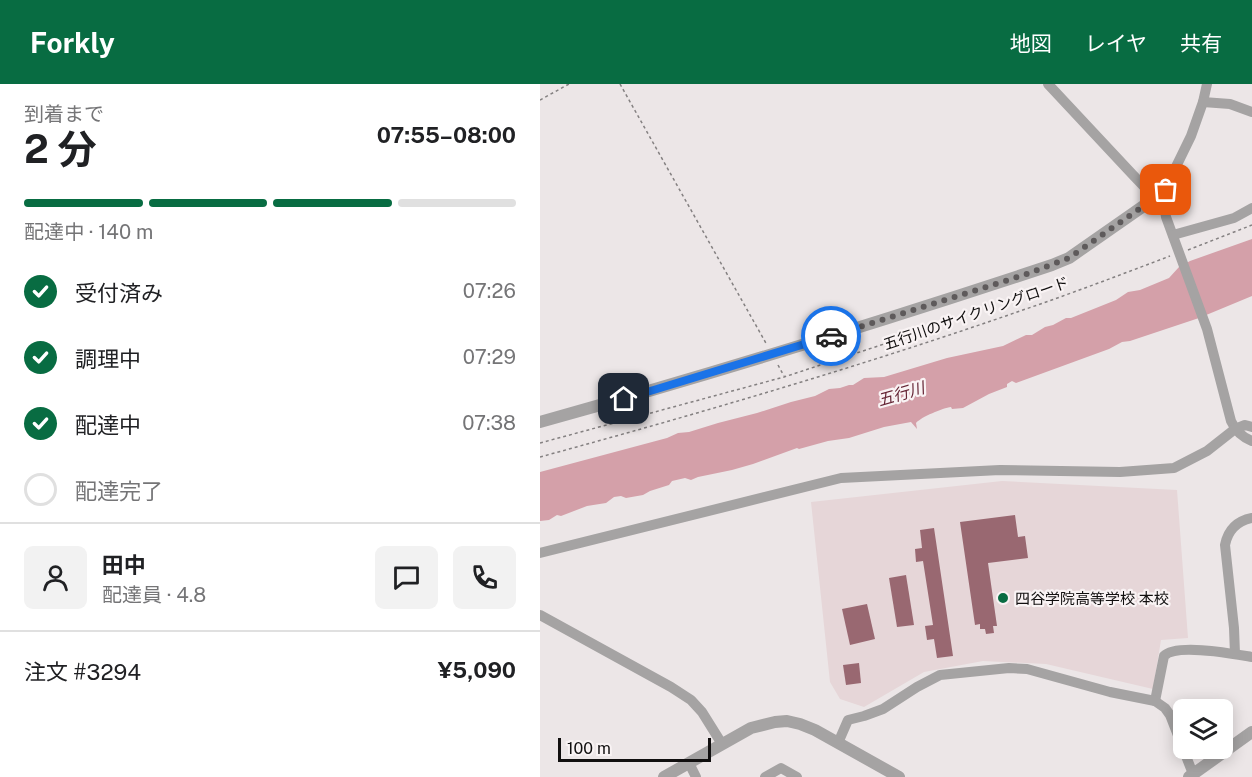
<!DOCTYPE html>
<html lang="ja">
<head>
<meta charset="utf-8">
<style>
  :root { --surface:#fff; --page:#f2f2f2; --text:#202124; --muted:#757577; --line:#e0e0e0; --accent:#086c42 }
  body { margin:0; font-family:"Public Sans","Noto Sans JP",sans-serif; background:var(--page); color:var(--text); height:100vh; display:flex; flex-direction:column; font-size:22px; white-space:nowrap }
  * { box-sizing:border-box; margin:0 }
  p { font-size:20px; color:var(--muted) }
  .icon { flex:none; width:33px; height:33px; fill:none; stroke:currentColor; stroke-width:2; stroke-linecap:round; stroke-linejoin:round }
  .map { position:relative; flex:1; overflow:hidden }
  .sheet { display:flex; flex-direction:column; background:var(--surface); width:540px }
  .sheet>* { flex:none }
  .controls { position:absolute; left:633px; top:615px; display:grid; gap:12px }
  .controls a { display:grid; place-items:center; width:60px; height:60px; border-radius:9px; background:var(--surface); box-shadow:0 3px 15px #0003; font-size:30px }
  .scale { position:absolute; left:18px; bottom:15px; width:153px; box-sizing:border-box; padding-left:6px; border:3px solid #110f0f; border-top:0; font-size:16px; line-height:21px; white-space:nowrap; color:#110f0f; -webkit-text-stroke:4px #f9f3f4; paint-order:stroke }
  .pin { position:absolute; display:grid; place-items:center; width:51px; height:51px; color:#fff; margin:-26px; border-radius:12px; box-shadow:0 3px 9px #0006 }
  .courier { position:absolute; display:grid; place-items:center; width:60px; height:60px; margin:-30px; border:4px solid #1a73e8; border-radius:50%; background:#fff; color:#222; box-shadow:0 2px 8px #0007 }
  .overview em { font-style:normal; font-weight:700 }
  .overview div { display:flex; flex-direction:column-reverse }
  .overview { display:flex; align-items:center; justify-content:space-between; height:102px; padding:0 24px }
  h1 { font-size:39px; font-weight:700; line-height:45px }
  .bar { display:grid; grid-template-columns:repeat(4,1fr); gap:9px 6px; align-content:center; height:72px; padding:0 24px }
  .bar i { height:8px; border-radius:4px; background:var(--line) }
  .bar .on { background:var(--accent) }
  .bar p { grid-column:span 4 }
  .line { display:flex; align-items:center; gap:15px; padding:0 24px; border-top:2px solid var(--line) }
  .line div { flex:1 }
  .round { display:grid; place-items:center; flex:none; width:63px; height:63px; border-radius:9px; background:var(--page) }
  ol { padding:0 24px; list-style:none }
  li { display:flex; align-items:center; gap:18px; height:66px }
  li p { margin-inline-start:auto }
  li .icon { padding:6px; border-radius:50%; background:var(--accent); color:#fff; stroke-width:4 }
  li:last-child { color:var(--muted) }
  li i { width:33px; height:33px; border:3px solid var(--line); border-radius:50% }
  header { display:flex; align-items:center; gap:36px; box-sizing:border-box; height:84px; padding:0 30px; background:var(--accent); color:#fff }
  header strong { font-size:28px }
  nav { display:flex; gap:33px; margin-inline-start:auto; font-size:21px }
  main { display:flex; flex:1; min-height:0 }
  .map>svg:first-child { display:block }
</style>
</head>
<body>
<header>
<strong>Forkly</strong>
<nav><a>地図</a><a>レイヤ</a><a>共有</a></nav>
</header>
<main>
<section class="sheet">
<div class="overview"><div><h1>2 分</h1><p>到着まで</p></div><em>07:55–08:00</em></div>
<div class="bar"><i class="on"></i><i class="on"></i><i class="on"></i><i></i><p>配達中 · 140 m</p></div>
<ol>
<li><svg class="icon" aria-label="check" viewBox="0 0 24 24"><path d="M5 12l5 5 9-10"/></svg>受付済み<p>07:26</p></li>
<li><svg class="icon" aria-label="check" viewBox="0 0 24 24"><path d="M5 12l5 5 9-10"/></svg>調理中<p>07:29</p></li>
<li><svg class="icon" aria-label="check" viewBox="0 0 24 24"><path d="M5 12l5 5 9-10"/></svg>配達中<p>07:38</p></li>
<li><i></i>配達完了</li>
</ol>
<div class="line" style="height:108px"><a class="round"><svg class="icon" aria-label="person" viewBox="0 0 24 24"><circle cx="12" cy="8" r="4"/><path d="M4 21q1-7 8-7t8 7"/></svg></a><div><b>田中</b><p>配達員 · 4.8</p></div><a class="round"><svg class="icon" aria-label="chat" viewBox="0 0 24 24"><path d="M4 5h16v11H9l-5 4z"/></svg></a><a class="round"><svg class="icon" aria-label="phone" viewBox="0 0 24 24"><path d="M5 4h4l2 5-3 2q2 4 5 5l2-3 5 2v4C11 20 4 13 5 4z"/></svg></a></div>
<div class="line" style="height:78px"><div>注文 #3294</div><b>¥5,090</b></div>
</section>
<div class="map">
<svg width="712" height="693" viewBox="0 0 712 693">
  <rect width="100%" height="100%" fill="#ece6e7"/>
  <polygon fill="#e6d6d8" points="462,397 637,406 648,554 621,556 613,605 506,580 443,577 384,588 324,623 300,615 290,598 271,418"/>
  <path fill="#d4a0a9" d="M712 155V212L659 234 590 257 582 258 569 265 476 299 472 297 467 300V303L449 310 423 324 412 325 411 323C403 324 381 333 376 339L377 345 371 338 344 343 309 354 288 357 259 365 257 364 213 380 192 386 158 393 151 396 145 394 132 397 129 401 110 407 103 411 86 414 81 412 74 413 66 419 47 422 21 432 17 431 9 436 0 437V388L127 354 138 349 149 348 178 339 217 329 251 318 275 312 289 305 300 304 309 301H313L324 294 344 293 407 274 463 262 486 251H492L505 243 513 241 526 234H531L576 216 588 208 600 206 629 194 639 183 650 177Z"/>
  <g fill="#996871">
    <polygon points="475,431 478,453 485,452 488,474 448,479 457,542 453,542 454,549 446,550 445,545 440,545 440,540 435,541 420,438"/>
    <polygon points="394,444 413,572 397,574 394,555 387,556 385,542 393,541 383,477 376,478 375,465 382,464 380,446"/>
    <polygon points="366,491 374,541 357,543 349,494"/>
    <polygon points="327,520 335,555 310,561 302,525"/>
    <polygon points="319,579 321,599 306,601 303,581"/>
  </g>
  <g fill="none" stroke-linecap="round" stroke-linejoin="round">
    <g stroke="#848081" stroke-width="1.5" stroke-dasharray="3 3" stroke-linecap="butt">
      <polyline points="80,0 227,261"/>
      <polyline points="0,16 29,0"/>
      <polyline points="648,166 712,141"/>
      <polyline points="238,281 244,292"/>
      <polyline points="0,359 244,293 414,237"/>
      <path d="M0 373C161 329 322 282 480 227 530 210 580 191 630 172"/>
    </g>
    <g stroke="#a5a3a3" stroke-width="10">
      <polyline points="508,0 593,91 615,114 622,118"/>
      <path d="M667 0 663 18 651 52 631 93 626 107 624 119 626 133 667 245 691 337C695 346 702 353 712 357"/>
      <polyline points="663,18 690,20 712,28"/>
      <polyline points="633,151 694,134 712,124"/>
      <polyline points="0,469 301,394 460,386 580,388 634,384 667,367 695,345 705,341 712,343"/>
      <polyline points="0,531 131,603 151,616 162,628 182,660"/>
      <path d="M695 570 694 544 685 461C688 446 697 437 712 434"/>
      <path d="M615 617 624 572C636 559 694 570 712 573"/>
      <polyline points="298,659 308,636 324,632 343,625 377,603 400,591 469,584 487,585 570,608 615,617 625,624 630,631 653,690"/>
      <polyline points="149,679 156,693"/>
      <polyline points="225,693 241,684 257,693"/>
    </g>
    <g stroke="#a5a3a3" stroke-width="12">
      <path d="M0 338C172 290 343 237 512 181L529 174 615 114"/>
      <polyline points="124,693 211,644 235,638 247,637 260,640 275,646 359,693"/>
      <polyline points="649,693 712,648"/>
    </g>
  </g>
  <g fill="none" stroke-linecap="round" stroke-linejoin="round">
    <polyline stroke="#5e5a5b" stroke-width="6" stroke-dasharray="0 10.8" points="291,252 487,190 529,174 615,114 624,118 626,106"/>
    <polyline stroke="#1a73e8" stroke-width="8" points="84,315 291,252"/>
  </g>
  <circle fill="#086c42" stroke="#f9f3f4" stroke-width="2" cx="463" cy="514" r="6"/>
  <g text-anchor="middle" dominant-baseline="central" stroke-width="4.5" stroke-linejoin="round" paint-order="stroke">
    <g font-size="15" fill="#110f0f" stroke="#f9f3f4">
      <text transform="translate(436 229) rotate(-19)">五行川のサイクリングロード</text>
    </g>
    <g font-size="15" fill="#110f0f" stroke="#f9f3f4" text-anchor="start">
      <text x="475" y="514">四谷学院高等学校 本校</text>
    </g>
    <g font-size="16" font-style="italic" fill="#642434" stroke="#f9f3f4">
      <text transform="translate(361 310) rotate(-16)">五行川</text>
    </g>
  </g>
</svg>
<div class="controls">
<a><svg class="icon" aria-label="layers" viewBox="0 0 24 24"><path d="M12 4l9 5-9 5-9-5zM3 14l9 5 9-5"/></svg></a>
</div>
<div class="scale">100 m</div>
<div class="pin" style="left:626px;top:106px;background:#ea580c"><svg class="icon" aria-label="bag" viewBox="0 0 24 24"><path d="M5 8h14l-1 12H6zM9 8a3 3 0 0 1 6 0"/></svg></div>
<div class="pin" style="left:84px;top:315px;background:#1f2937"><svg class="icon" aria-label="home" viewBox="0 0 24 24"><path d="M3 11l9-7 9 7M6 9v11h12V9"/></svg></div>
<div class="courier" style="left:291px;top:252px"><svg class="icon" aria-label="car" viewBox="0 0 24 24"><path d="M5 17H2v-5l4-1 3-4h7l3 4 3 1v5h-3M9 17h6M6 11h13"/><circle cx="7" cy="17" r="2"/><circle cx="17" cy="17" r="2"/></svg></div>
</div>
</main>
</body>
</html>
